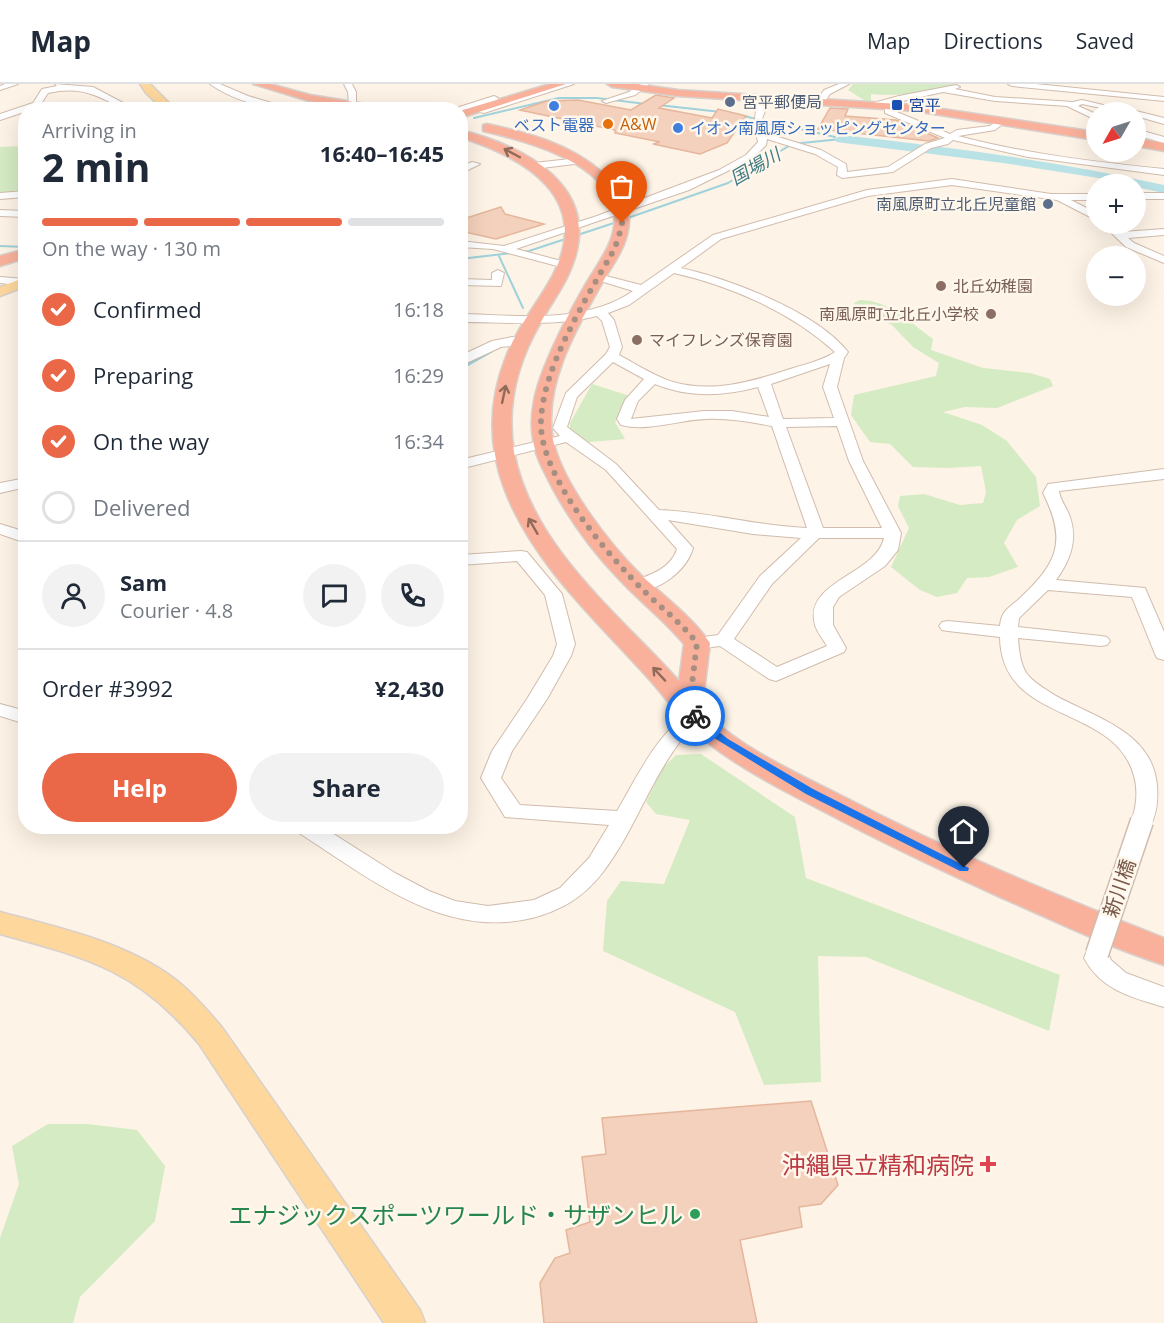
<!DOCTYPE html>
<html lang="en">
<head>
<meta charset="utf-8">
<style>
  :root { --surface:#fff; --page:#f2f2f3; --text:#1f2937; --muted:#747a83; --line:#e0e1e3; --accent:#ea6747 }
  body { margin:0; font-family:"Open Sans","Noto Sans JP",sans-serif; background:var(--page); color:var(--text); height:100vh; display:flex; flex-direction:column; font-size:22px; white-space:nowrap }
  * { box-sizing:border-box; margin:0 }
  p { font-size:20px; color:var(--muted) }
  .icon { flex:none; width:33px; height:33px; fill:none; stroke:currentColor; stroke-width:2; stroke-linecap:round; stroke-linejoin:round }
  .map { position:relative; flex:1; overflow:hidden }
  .side { position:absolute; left:18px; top:18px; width:450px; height:732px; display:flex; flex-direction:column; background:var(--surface); border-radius:24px; box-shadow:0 6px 24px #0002 }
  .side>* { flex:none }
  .needle { width:39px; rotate:231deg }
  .fabs { position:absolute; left:1086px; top:18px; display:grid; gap:12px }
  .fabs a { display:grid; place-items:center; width:60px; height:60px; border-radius:50%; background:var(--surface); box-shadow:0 6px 24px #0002; font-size:30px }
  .pin { position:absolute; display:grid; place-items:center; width:51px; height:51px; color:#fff; margin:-62px -26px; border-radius:50% 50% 50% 0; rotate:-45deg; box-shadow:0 0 6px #0007 }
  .pin .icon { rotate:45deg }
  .courier { position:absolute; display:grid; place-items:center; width:60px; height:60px; margin:-30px; border:4px solid #1a73e8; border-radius:50%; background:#fff; color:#222; box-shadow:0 2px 8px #0007 }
  .summary em { font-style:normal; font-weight:700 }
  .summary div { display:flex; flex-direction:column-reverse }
  .summary { display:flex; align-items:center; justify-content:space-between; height:102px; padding:0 24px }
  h1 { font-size:39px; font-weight:700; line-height:45px }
  .bar { display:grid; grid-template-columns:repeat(4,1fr); gap:9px 6px; align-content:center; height:72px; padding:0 24px }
  .bar i { height:8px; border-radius:4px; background:var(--line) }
  .bar .on { background:var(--accent) }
  .bar p { grid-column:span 4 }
  .line { display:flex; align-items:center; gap:15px; padding:0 24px; border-top:2px solid var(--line) }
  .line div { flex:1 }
  .round { display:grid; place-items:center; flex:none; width:63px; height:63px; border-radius:32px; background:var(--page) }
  ol { padding:0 24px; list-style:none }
  li { display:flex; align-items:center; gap:18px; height:66px }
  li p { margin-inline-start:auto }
  li .icon { padding:6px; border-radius:50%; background:var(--accent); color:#fff; stroke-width:4 }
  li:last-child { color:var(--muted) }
  li i { width:33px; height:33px; border:3px solid var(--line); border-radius:50% }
  .button { display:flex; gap:12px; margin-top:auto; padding:12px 24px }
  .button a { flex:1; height:69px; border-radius:36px; background:var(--accent); color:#fff; font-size:24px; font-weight:700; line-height:69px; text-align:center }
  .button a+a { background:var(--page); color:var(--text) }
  header { display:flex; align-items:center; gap:36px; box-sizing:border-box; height:84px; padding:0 30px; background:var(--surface); border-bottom:2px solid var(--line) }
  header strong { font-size:28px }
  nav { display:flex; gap:33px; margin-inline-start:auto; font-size:21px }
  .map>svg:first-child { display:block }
</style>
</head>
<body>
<header>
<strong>Map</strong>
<nav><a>Map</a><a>Directions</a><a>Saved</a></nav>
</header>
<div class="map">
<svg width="1164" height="1239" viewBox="0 0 1164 1239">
  <rect width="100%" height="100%" fill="#fdf3e6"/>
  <g fill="#d5ebc3">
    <path d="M853 0H958C928 8 903 13 871 10V18H867L848 6Z"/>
    <polygon points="25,62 25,109 0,111 0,63"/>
    <path d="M860 216C888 216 911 239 933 255L931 266 983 284 1030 289 1050 295 1053 302 997 324 965 323 943 328 982 341 1007 357 1036 393 1040 422 1017 436 1004 459 1018 483 989 493 967 494 957 509 937 513 920 506 891 483 909 444 898 422 900 412 924 410 960 421 983 419 986 408 981 382 947 384 913 383 890 360 870 358 851 331 854 311 936 292 939 279 913 263 892 241 860 226 854 219Z"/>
    <polygon points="592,300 630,312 615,338 625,355 589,358 570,348 570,339"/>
    <polygon points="701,670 795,733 806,794 1060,891 1049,947 866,873 818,872 821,998 764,1001 735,928 603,867 607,817 621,797 664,800 690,736 656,730 646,718 663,684 676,671"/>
    <polygon points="48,1040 87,1040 137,1046 165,1082 155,1137 80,1213 73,1239 0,1239 0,1154 19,1100 12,1062"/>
  </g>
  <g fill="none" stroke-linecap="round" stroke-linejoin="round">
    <g stroke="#9fd2da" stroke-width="2">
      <polyline points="658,21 721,28"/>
      <polyline points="735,30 835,53"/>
      <polyline points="474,34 559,14 597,14 646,20"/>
      <polyline points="625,135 728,99 792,60 841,55"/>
      <polyline points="0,162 26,163"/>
      <polyline points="499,172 523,224"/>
      <polyline points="460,175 529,167 617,138"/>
    </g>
    <polyline stroke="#9fd2da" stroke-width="3" points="460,285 492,267"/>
    <path fill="#b9e2e7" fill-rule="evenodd" d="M841 51C949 63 1057 77 1164 101V109L1136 103V100L1003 79 836 58 835 55Z"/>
  </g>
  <g fill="#f3d1bc" stroke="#e6b69c" stroke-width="1.5">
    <polygon points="656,11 674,14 659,24 712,34 718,25 746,32 727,59 700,70 653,60 660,58 615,49 615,46 520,26 547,17 578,16 631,26"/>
    <polygon points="830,24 848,25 845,32 896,36 938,54 929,57 818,45"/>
    <polygon points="501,123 505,130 544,140 496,155 460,147 460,136"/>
    <polygon points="811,1017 838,1101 821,1120 799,1123 802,1143 740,1156 757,1239 544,1239 540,1199 555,1174 570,1169 566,1146 590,1138 582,1073 606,1070 602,1034"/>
  </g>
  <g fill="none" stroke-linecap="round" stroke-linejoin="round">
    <defs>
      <g id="minor">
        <polygon points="5,0 18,0 0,6 0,2"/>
        <path d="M55 0 93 3 127 21 145 26H43V22H46L116 21C90 8 77 3 48 9L39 23 0 36V30L33 19 42 5 57 2Z"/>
        <path d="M210 0H220L248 12 295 26C268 26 232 16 210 0Z"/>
        <polygon points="344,0 352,0 356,8 356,23 349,21 348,8"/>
        <polygon points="562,0 574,0 484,29 477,27"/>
        <polygon points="641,0 649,0 635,11 606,19 602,17 629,8"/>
        <polygon points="839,0 849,0 830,10 823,20 817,20 816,18 824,6"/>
        <polygon points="1008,0 1036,0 1164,13 1164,17 1012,2"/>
        <path d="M956 1 960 3 955 5 995 13 1073 18 1082 16 1133 28H1120L1082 20 1078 22 1096 30V36L1067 22 995 17 943 8 889 20 892 22V26L950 50 957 46 990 42 1002 34 1006 37 995 46 958 52C1026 70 1095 78 1164 85V91L1028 73 953 56 948 60 931 64 893 88 842 94 837 91 838 83 815 70 767 55 766 61 752 75 689 106 516 165 569 179V183L565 184 493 165 460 163V157L504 162 597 132 719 86 746 71 758 58C755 43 751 21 766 12L770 14 762 35 765 49 821 66 846 80 847 88 888 83 925 60 945 54 885 29V21L873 23V19L899 12Z"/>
        <polygon points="494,12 498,14 497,16 460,27 450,26"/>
        <polygon points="1133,28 1136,27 1164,34 1164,40 1136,32 1136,28"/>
        <polygon points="1136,45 1164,53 1164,59 1136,51"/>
        <polygon points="579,74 582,75 582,79 534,85 529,82 534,79"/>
        <polygon points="472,78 480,80 460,90 460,83"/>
        <path d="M952 95 1051 110H1096V116H1071L1096 129V136L1057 116 952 101 868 112 721 155 681 184C730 195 817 228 848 268L844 274 837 303 863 377 901 449 898 466 885 482 839 513 833 523V541L846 564 844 568 776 597 769 595 720 562 697 565 691 563 688 559 691 555 718 551 760 492 801 454 753 450 668 436 693 464C687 486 657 511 633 505L630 501 633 497C651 491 671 484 677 465L606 386 566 358 460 385V376L560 352 553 344 566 309 606 270 610 263 602 237 597 232C553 243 505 238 460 238V230C517 231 584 241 633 207L594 195V191L598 190 641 201 713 151 867 106ZM674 189C731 202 791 228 835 268 822 277 802 281 787 286 751 298 711 309 673 298 654 292 636 280 619 271L622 263 614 236 608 229 629 221ZM613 278 644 295 625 316 617 335 621 341C649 348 677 336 706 335 728 334 750 338 772 342L807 444C757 442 709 428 659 426L616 380 567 343 577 313ZM830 280 823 303 834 334 783 335 771 300ZM655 300C688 314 724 312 758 303L769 333 732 327H704L631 335 638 317ZM837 342 849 377 882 444H823L786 343ZM819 454H884C876 491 803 497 815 541 817 548 823 555 827 562L777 583 734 555 772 500Z"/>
        <polygon points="26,107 26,113 0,115 0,109"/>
        <rect x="1136" y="109" width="28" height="6"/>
        <polygon points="0,126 26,127 26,133 0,132"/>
        <polygon points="1102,140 1113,140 1122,148 1164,145 1164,151 1128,154 1134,159 1164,172 1164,179 1126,163"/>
        <polygon points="498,186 504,189 501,202 460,201 460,195 492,196 492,189"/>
        <polygon points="0,193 26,195 26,202 0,199"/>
        <polygon points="512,253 525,254 527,257 521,261 501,263 460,282 460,272 492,257"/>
        <path d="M1164 385V395L1059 407C1060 416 1067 424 1070 433 1078 456 1070 477 1056 496L1145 504 1164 548V576L1157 574 1155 570 1132 513 1048 506 1019 534 1018 543 1101 552 1107 553 1110 557 1107 561 1101 562 1018 554C1019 566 1020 580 1027 590 1034 599 1047 606 1056 612 1096 634 1153 648 1157 702 1158 716 1157 730 1150 742L1142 744 1134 742 1131 737C1137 723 1138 706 1134 692 1115 619 1001 641 1000 553L948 547 942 546 939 542 942 538 948 537 1000 542C1001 528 1008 524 1018 516 1057 480 1068 458 1043 409L1048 400Z"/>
        <polygon points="26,394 26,403 0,409 0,399"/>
        <polygon points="0,440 26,448 26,459 0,450"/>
        <path d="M521 467 527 468 562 510 575 560 571 572 547 615 512 667 501 694 520 721 617 727C632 703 669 622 703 631L706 635C699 645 686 649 679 659 649 699 633 749 603 788 584 813 562 826 532 834 442 856 367 792 296 747L293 742H321L395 789 429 807 455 817 488 822 534 816 560 804 589 774 609 741 505 733 481 694 492 667 527 615 553 572 557 560 545 511 517 477 460 481V471Z"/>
        <polygon points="0,620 26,627 26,640 0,632"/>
        <path d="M1097 861 1106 864 1111 876 1126 889 1164 903V923C1131 913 1101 906 1084 874L1088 864Z"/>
      </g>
      <g id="major">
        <polygon points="140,0 150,0 176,26 164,26 146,9"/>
        <polygon points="26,193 26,202 0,212 0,203"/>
        <path d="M0 828C59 844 122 857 172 893 191 907 206 925 221 942L420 1226 425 1239H384L199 960C138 886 88 874 0 850Z"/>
      </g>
      <g id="highway">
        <polygon points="253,0 270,0 310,11 384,23 389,26 360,26 309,17"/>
        <polygon points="550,0 566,0 460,34 460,27"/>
        <polygon points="607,0 636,0 678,6 915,21 1096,48 1096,56 915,27 678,12 612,3"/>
        <path d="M487 40C529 49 570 60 603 89 616 101 629 118 629 136 629 158 616 176 605 194 579 240 542 300 553 356 562 399 610 461 642 492 665 513 692 533 710 559L704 608 709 632C746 667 797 689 842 712 947 766 1055 811 1164 854V881C1108 863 1053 836 1000 813 940 786 881 758 823 727 784 707 743 686 708 659 684 641 668 616 648 594 597 537 535 482 506 409 488 364 488 318 506 273 517 243 538 219 553 191 593 113 525 74 460 53V46C525 62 603 103 572 182 565 202 551 219 541 238 518 277 506 322 514 368 532 463 618 529 679 597L684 560C664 536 638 516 617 493 592 467 570 436 553 405 545 389 535 373 533 355 529 331 535 306 544 284 555 256 569 229 584 203 593 187 605 172 611 155 635 85 531 58 483 47V41Z"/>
        <polygon points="1136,54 1164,59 1164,67 1136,62"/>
        <polygon points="26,165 26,174 0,182 0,172"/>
      </g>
    </defs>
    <use href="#minor" stroke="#d1bcad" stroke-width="2"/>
    <use href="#major" stroke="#d9d0cc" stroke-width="3"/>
    <use href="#highway" stroke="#d9d0cc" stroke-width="3"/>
    <use href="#minor" fill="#fff" fill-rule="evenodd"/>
    <use href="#major" fill="#fdd79c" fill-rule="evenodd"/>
    <use href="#highway" fill="#f9b19b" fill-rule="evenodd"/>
    <defs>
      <polyline id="minor-bridge" points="1097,870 1142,737"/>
    </defs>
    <use href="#minor-bridge" stroke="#d1bcad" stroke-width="25" stroke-linecap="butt"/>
    <use href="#minor-bridge" stroke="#fff" stroke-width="22"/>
  </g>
  <defs><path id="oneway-shaft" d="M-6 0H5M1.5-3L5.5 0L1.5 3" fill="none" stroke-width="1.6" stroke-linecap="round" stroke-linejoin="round" transform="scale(1.5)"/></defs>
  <g stroke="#916a59">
    <use href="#oneway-shaft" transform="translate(512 69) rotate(-152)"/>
    <use href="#oneway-shaft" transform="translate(504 310) rotate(-78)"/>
    <use href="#oneway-shaft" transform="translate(533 442) rotate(-120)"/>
    <use href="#oneway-shaft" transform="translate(659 590) rotate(-133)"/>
  </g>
  <polygon fill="#1a73e8" points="695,629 728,655 813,705 969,784 968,787 960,787 806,710 706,649 690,632"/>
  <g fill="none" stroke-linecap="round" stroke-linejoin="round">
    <path stroke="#a68e80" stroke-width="6" stroke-dasharray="0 10.8" d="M622 139C616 168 609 173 596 197 583 219 571 242 560 266 551 286 542 313 541 336 538 391 608 471 645 508 663 525 682 540 697 559L691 608 695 632"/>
  </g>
  <g fill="#5c6f8a" stroke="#fff7ec" stroke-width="2">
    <circle cx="730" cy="18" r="6"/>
    <circle cx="1048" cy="120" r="6"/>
  </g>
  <rect fill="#1a4fb4" stroke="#fff7ec" stroke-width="2" x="891" y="15" width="12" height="12" rx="3"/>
  <g fill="#3f7fe0" stroke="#fff7ec" stroke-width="2">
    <circle cx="554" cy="22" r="6"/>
    <circle cx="678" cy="44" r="6"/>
  </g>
  <circle fill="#e8710a" stroke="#fff7ec" stroke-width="2" cx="608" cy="40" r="6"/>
  <g fill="#8d6e63" stroke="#fff7ec" stroke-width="2">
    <circle cx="941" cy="202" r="6"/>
    <circle cx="991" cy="230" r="6"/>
    <circle cx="637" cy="256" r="6"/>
  </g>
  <path fill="#e0444e" stroke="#fff7ec" stroke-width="2" d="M985 1071h6v6h6v6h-6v6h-6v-6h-6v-6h6z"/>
  <circle fill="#2e9e5b" stroke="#fff7ec" stroke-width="2" cx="695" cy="1130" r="6"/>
  <g text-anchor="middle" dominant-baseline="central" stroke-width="5" stroke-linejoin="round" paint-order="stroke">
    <g font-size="16" fill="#4e5e75" stroke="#fff7ec" text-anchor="start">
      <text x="742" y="18">宮平郵便局</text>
      <text x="1036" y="120" text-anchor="end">南風原町立北丘児童館</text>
    </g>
    <g font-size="16" fill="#164399" stroke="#fff7ec" text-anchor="start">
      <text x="909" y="21">宮平</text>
    </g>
    <g font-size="16" fill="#c56008" stroke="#fff7ec" text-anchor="start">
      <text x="620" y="40">A&amp;W</text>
    </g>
    <g font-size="16" fill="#366cbe" stroke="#fff7ec">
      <text x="554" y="41">ベスト電器</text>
      <text x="690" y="44" text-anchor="start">イオン南風原ショッピングセンター</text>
    </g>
    <g font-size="16" fill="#785e54" stroke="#fff7ec" text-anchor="start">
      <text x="953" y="202">北丘幼稚園</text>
      <text x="979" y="230" text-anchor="end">南風原町立北丘小学校</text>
      <text x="649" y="256">マイフレンズ保育園</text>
    </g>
    <g font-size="18" font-style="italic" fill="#3f7b84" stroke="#fff7ec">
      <text transform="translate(755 82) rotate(-30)">国場川</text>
    </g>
    <g font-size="20" fill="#775849" stroke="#fff7ec">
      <text transform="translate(1119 804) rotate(-71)">新川橋</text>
    </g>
    <g font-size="24" fill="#be3a42" stroke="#fff7ec" text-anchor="end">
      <text x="974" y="1080">沖縄県立精和病院</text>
    </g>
    <g font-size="24" fill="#27864d" stroke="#fff7ec" text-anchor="end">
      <text x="683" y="1130">エナジックスポーツワールド・サザンヒル</text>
    </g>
  </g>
</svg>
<div class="fabs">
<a><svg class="needle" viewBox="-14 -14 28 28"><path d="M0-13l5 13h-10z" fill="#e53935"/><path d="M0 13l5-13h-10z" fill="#747a83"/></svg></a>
<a>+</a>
<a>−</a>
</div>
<div class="pin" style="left:622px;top:139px;background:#ea580c"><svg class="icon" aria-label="bag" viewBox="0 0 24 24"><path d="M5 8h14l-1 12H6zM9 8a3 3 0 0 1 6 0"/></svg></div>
<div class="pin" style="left:964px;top:784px;background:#1f2937"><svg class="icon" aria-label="home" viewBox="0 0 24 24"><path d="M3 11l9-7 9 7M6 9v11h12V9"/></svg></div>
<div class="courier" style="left:695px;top:632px"><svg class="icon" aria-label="bike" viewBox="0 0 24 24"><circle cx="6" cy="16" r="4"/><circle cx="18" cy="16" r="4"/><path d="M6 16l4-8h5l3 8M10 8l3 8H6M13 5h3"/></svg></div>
<section class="side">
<div class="summary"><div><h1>2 min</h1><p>Arriving in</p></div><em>16:40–16:45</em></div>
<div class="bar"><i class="on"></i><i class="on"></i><i class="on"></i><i></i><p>On the way · 130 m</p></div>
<ol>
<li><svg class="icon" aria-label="check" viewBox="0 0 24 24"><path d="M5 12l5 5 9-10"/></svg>Confirmed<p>16:18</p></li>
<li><svg class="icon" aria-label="check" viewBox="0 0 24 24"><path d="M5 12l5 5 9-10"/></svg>Preparing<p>16:29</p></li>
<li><svg class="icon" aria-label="check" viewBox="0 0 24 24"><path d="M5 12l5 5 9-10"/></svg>On the way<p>16:34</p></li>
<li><i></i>Delivered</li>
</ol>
<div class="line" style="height:108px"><a class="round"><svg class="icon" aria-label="person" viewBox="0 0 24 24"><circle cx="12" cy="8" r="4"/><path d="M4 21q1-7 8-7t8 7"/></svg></a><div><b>Sam</b><p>Courier · 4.8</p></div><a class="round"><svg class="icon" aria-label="chat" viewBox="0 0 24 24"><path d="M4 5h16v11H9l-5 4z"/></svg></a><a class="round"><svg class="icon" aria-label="phone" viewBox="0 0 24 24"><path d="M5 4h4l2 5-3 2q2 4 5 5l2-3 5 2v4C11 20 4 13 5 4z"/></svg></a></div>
<div class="line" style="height:78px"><div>Order #3992</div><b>¥2,430</b></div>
<div class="button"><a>Help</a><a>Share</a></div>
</section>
</div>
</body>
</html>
